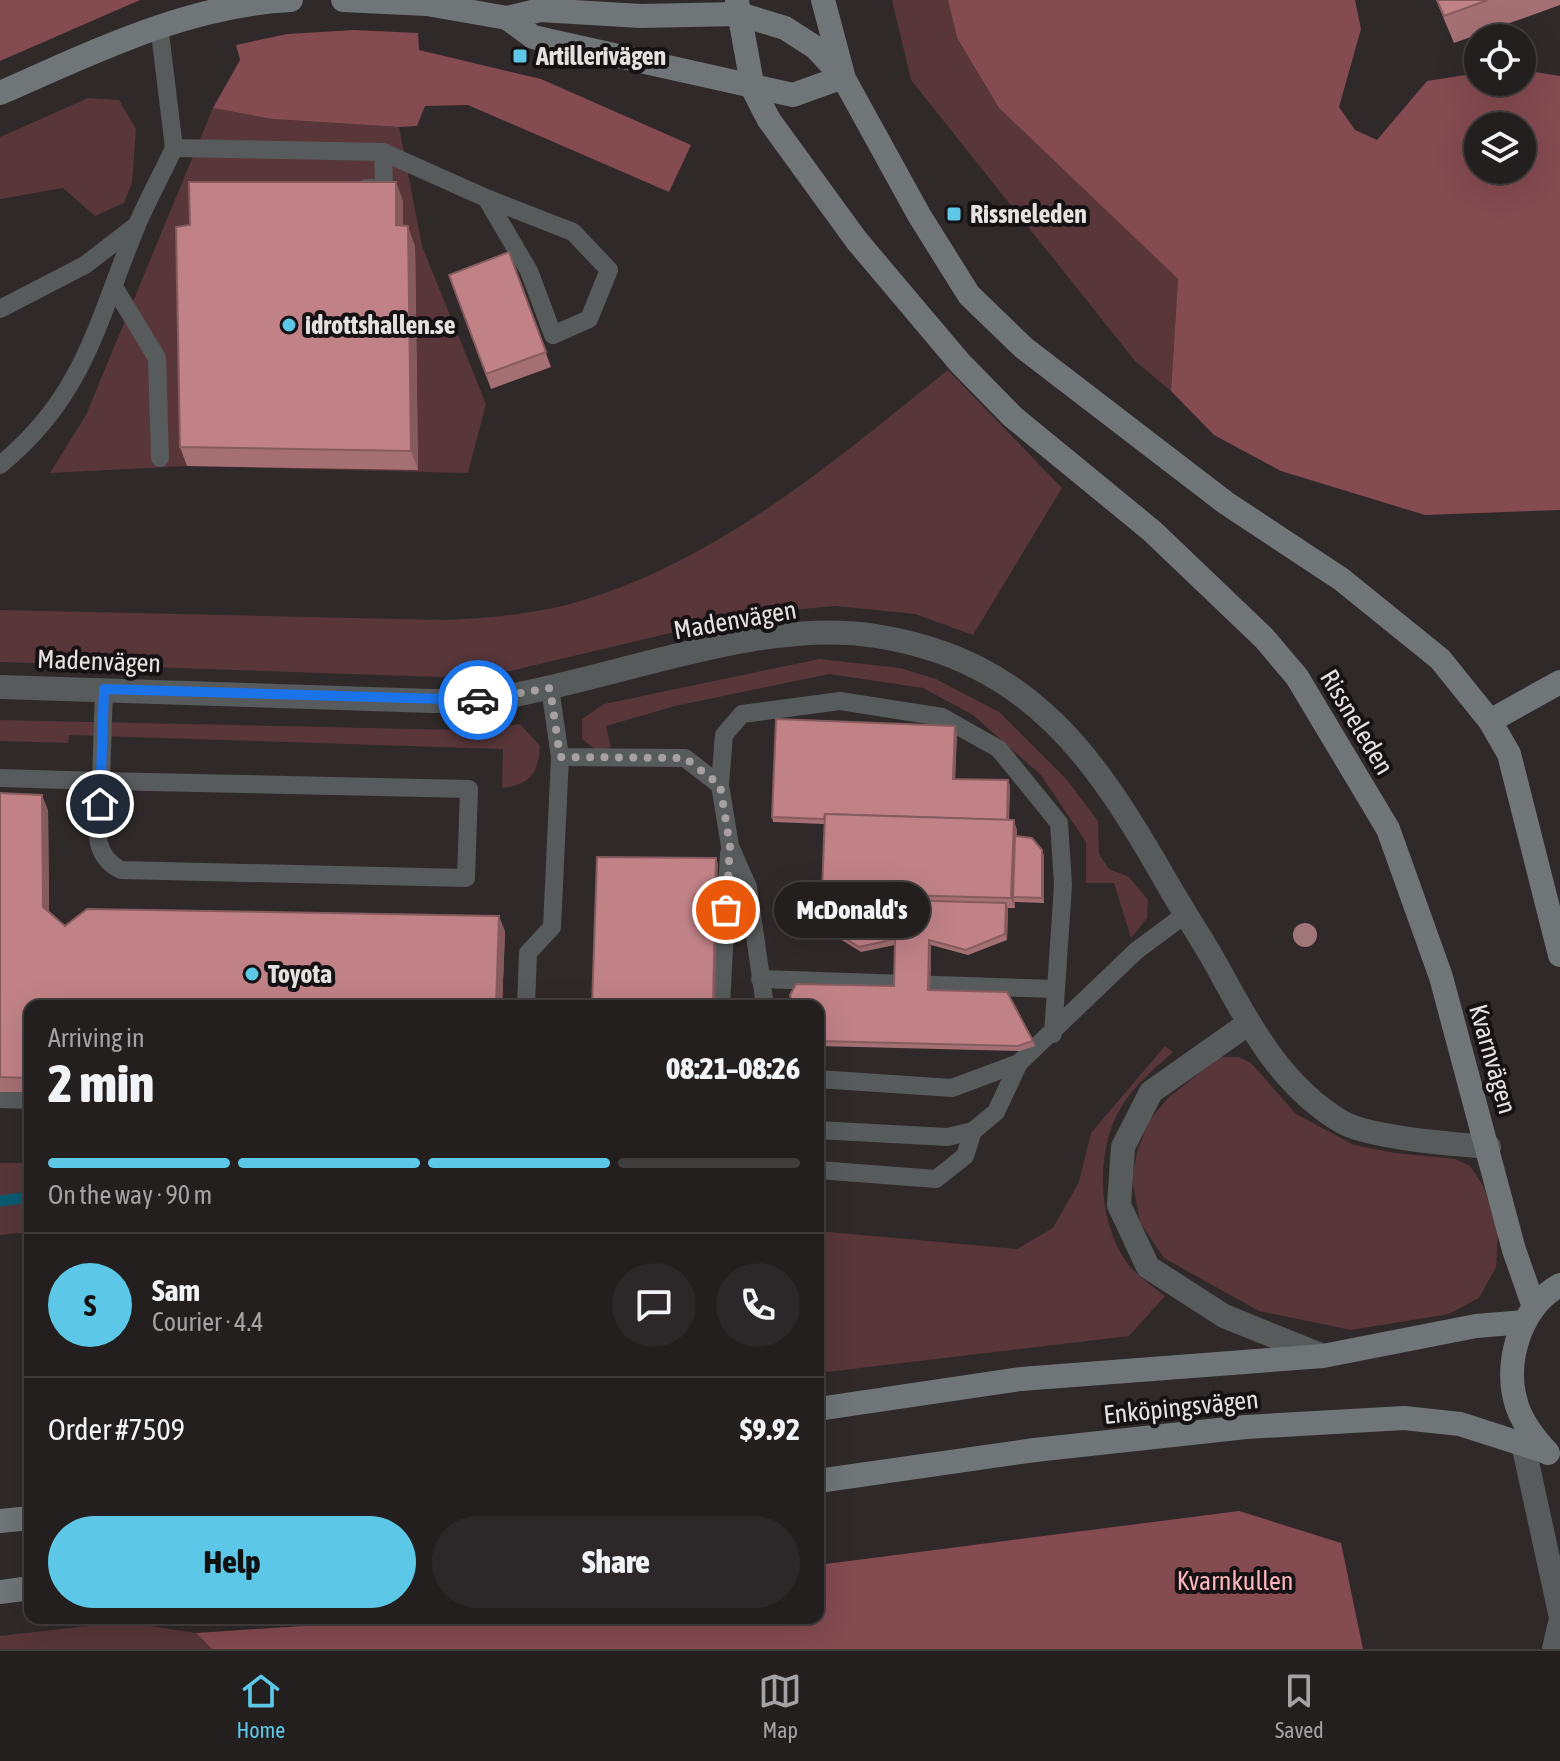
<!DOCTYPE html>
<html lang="en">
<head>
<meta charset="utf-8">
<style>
  :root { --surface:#241f1f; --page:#2c2728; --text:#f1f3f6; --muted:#a3a2a4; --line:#413d3d; --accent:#5dc7e8 }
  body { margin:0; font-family:"Asap Condensed",sans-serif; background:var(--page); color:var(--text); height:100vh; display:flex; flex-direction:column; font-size:30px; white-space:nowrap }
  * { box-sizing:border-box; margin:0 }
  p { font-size:26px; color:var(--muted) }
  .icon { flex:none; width:44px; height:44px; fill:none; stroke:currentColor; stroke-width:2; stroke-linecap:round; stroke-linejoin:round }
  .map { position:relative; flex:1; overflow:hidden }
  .details { position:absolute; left:24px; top:1000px; width:800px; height:624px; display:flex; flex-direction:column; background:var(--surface); border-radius:16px; box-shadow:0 8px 32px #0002,0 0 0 2px var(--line) }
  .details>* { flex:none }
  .controls { position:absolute; left:1464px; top:24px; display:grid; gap:16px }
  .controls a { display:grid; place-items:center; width:72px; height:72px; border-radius:50%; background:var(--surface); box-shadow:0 8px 32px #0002,0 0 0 2px var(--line); font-size:40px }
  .pin { position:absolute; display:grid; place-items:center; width:68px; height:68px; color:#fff; margin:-34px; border:4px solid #fff; border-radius:50%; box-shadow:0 2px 8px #0007 }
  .courier { position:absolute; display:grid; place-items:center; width:80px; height:80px; margin:-40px; border:6px solid #1a73e8; border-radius:50%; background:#fff; color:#222; box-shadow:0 2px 10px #0007 }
  .bubble { position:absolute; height:56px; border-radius:28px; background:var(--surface); box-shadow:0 8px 32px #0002,0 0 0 2px var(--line); font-size:26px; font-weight:800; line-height:56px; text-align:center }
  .overview em { font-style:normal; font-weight:800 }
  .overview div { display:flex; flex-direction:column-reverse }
  .overview { display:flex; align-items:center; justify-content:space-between; height:136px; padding:0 24px }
  h1 { font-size:52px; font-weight:800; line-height:60px }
  .bar { display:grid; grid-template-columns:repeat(4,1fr); gap:12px 8px; align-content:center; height:96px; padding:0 24px }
  .bar i { height:10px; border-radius:6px; background:var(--line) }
  .bar .active { background:var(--accent) }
  .bar p { grid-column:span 4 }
  .line { display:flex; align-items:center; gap:20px; padding:0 24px; border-top:2px solid var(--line) }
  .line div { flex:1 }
  .round { display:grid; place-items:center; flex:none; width:84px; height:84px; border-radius:42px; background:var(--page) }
  .cta { display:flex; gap:16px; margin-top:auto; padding:16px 24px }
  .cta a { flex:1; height:92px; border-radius:48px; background:var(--accent); color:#111; font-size:32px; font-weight:800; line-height:92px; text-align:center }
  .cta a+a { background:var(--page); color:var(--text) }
  .dock { display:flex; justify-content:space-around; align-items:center; height:112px; border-top:2px solid var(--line); background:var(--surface); font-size:22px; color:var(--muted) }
  .dock a { display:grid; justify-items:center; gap:4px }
  .dock .active { color:var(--accent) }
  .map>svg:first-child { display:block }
</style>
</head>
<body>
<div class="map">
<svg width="1560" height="1649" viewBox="0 0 1560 1649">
  <rect width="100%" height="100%" fill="#302929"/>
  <g fill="#58363a">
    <polygon points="892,0 948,0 957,38 999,108 1178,279 1171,391 1135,361 911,80"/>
    <polygon points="88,98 119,100 136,129 132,183 124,203 95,216 63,188 0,199 0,137"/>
    <polygon points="213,108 272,119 399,127 422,246 486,404 468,473 187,466 50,473 86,415"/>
    <path d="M948 370 1062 488 973 635 915 614 836 606 755 613 510 671 441 677 0 662V610L448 620C491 618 533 614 574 603 718 562 834 461 948 370Z"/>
    <polygon points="819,659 900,668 936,679 999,712 1067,780 1098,821 1099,854 1109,869 1129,877 1148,900 1147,918 1131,938 1114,883 1086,883 1086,842 1041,775 973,715 923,688 829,674 675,706 606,726 611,747 597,751 582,739 582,719 604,704"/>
    <path d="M0 720 460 730 520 724 540 746C538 775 530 784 502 788L503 749 69 735 68 743 0 741Z"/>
    <path d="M1165 1046 1173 1052C1153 1070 1132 1087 1119 1111 1094 1155 1098 1230 1132 1269 1142 1279 1155 1288 1165 1296L1129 1336 818 1373V1231L1017 1249 1053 1228 1079 1182 1091 1133Z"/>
    <polygon points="1219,1057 1239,1057 1251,1063 1296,1114 1354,1145 1395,1153 1455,1159 1470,1166 1484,1187 1498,1234 1496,1267 1479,1298 1449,1314 1351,1330 1259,1311 1164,1258 1140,1222 1132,1179 1137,1152 1149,1121 1168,1098"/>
    <polygon points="0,1163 30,1163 30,1232 0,1235"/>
    <polygon points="123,1622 196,1633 212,1649 0,1649 0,1636"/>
  </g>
  <g fill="#844b51" fill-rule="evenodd">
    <polygon points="0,0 140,0 0,61"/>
    <path d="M948 0H1355L1361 29 1339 107 1355 130 1377 140 1427 81 1478 73V82H1522V70L1560 76V510L1425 515 1281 471 1214 435 1171 391 1178 279 999 108 957 38ZM1522 126V170H1478V126Z"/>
    <polygon points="354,30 418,33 419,50 541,79 691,145 669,192 468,105 425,106 417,126 399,127 272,119 213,108 240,60 236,45 287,34"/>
    <polygon points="1239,1511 1341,1543 1363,1649 212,1649 196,1633 425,1618 818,1618 818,1565"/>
  </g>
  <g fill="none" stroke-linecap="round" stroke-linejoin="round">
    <polyline stroke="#0a5b70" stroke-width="11" points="0,1201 30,1197"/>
    <g stroke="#585b5c" stroke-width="18">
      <polyline points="159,25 174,148 383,152 486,198 529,271 553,335 589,319 609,270 573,232 486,198"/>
      <polyline points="366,188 384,188 383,152"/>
      <polyline points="114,287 157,358 160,458"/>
      <polyline points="0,309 85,265 137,225"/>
      <path d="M0 465C85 396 97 321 137 225 148 199 162 174 174 148"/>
      <polyline points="550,688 560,757 685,758 720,785 730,846 748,887 765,1006"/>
      <polyline points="0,778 101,781 104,689"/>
      <path d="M101 781 469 789 466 878 121 870C86 853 100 815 101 781Z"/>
      <polyline points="720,785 724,735 742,714 840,701 942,717 999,749 1059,823 1063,885 1053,1034"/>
      <polyline points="760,979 1056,989"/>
      <polyline points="526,1006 528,953 552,927 560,757"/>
      <polyline points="721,1006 729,853"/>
      <polyline points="818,1079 952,1088 1019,1063 1136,951 1187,913"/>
      <polyline points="0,1099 30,1100"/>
      <polyline points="818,1130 947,1137 973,1131"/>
      <polyline points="818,1170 936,1179 965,1156 973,1131 996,1112 1019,1063"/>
    </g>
    <g stroke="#585b5c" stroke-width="24">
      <path d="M0 687 433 701C454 700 477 702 498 698 615 679 760 617 876 636 1033 661 1097 760 1170 888 1185 914 1202 939 1217 966 1250 1026 1281 1086 1342 1122 1370 1138 1454 1144 1489 1147"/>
      <polyline points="1249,1023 1151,1092 1123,1147 1119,1205 1148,1267 1224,1316 1323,1356"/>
      <polyline points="1523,1444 1560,1613"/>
      <polyline points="1554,1649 1560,1623"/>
    </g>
    <g stroke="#707678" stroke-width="24">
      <polyline points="343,0 427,4 507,18 540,10 641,16 739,14 785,28 816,48 843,77 919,215 969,295 1024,348 1226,503 1341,579 1440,659 1490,721 1509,754 1560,955"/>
      <polyline points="823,0 843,75"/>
      <polyline points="737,1 753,89 769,120 857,241 960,363 1013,417 1152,531 1264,638 1297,677 1388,829 1441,977 1514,1250 1534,1307"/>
      <polyline points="507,18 533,37 793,95 843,77"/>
      <path d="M0 93C94 52 187 5 291 0"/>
      <polyline points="1490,721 1560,682"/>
      <polyline points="818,1409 1021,1379 1323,1356 1476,1326 1525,1322"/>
      <path d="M1548 1453C1535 1439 1523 1424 1517 1406 1503 1363 1520 1307 1560 1285"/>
      <polyline points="818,1481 1035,1450 1246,1427 1404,1418 1460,1424 1547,1452"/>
      <polyline points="0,1521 30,1518"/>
      <polyline points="0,1592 30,1588"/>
    </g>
  </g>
  <circle fill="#a17679" cx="1305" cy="935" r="12"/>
  <g fill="#a57074">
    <polygon points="1436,0 1560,0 1560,5 1454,43"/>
    <polygon points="396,182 403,202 403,226 415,246 418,470 187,466 180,447 190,225"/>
    <polygon points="509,252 551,367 491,389 449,275"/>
    <polygon points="955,726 957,731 955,779 1008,780 1010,786 1009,820 1017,830 1017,836 1042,850 1044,856 1044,903 1015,902 1015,908 1008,908 1007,940 968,955 931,945 930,990 1033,1041 1035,1046 1020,1051 818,1046 818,1006 894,986 895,945 861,952 826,930 824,925 824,898 822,893 824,824 773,822 772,817"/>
    <polygon points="0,793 48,810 49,911 65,926 505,931 502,1006 30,1006 30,1092 0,1092"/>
  </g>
  <g fill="#865b5e">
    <polygon points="396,182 403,202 403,244 396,225"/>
    <polygon points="408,226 415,246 418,470 411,451"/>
    <polygon points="955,726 957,731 955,784 953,779"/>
    <polygon points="1008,780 1010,786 1008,831 1006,826"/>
    <polygon points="42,795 48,810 49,922 43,907"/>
    <polygon points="1014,820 1017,830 1015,897 1013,897 1015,902 1015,908 1011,898"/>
    <polygon points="1042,850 1044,856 1044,903 1042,898"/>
    <polygon points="716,858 718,864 715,1006 713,1006"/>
    <polygon points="1006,903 1008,908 1007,940 1005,934"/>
    <polygon points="499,916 505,931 502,1006 496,1006"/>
    <polygon points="929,940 931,945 930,995 928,990"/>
  </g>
  <g fill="#c08287" stroke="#865b5e" stroke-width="2">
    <polygon points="1437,0 1488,0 1444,16"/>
    <polygon points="189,182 396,182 396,225 408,226 411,451 180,447 176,227 190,225"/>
    <polygon points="509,252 546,352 486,374 449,275"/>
    <polygon points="776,719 955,726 953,779 1008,780 1007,820 825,814 824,819 772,817"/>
    <polygon points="0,793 42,795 43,907 65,926 87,909 499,916 496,1006 30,1006 30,1078 0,1077"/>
    <polygon points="825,814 1014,820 1011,898 822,893"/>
    <polygon points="1015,836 1032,838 1042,850 1042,898 1013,897"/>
    <polygon points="597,857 716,858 713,1006 592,1006"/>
    <polygon points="824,898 1006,903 1005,934 966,950 929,940 928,990 1007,992 1033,1041 1018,1046 818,1041 818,1006 793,1006 790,995 796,984 894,986 895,939 859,947 824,925"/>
  </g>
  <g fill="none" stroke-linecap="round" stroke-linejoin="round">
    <polyline stroke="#a6a1a1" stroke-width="8" stroke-dasharray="0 14.4" points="478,700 550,688 560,757 685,758 720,785 730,846 726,910"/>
    <polyline stroke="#1a73e8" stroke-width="10" points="100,804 104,689 478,700"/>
  </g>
  <g fill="#5dc7e8" stroke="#161213" stroke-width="3">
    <rect x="512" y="48" width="16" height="16" rx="4"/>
    <rect x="946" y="206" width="16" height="16" rx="4"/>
    <circle cx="289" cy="325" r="8"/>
    <circle cx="252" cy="974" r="8"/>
  </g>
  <g text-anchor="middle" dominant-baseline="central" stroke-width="8" stroke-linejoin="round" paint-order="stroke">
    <g font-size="26" font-weight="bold" fill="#e6e1e1" stroke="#161213" text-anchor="start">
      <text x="536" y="56">Artillerivägen</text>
      <text x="970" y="214">Rissneleden</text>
      <text x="305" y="325">idrottshallen.se</text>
      <text x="268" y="974">Toyota</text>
    </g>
    <g font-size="26" fill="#e6e1e1" stroke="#161213">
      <text transform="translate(735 620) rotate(-10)">Madenvägen</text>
      <text transform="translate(99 661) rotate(2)">Madenvägen</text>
      <text transform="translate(1357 722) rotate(59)">Rissneleden</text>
      <text transform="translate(1493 1059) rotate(74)">Kvarnvägen</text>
      <text transform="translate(1181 1407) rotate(-6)">Enköpingsvägen</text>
    </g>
    <g font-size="26" fill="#feb5bb" stroke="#161213">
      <text x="1235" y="1581">Kvarnkullen</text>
    </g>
  </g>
</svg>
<div class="controls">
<a><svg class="icon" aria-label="locate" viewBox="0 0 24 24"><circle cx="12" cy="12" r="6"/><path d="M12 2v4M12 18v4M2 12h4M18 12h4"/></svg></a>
<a><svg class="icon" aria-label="layers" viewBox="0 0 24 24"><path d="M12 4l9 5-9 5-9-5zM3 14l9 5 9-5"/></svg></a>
</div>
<div class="pin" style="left:726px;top:910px;background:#ea580c"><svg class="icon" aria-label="bag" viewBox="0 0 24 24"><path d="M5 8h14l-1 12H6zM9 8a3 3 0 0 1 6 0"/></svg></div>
<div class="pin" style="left:100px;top:804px;background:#1f2937"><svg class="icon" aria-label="home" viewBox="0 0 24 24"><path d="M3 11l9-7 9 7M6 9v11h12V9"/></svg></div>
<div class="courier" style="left:478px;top:700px"><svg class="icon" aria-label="car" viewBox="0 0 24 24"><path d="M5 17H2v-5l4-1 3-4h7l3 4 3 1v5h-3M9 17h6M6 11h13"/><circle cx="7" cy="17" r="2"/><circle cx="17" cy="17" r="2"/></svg></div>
<div class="bubble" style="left:774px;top:882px;width:156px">McDonald's</div>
<section class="details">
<div class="overview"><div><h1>2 min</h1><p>Arriving in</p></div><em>08:21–08:26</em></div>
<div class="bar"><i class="active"></i><i class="active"></i><i class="active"></i><i></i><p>On the way · 90 m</p></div>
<div class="line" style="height:144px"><b class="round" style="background:var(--accent);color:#111">S</b><div><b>Sam</b><p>Courier · 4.4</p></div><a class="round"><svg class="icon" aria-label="chat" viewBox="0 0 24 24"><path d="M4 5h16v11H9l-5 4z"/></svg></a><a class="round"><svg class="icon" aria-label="phone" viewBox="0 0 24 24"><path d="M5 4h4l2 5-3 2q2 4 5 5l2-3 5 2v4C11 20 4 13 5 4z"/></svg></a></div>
<div class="line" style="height:104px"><div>Order #7509</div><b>$9.92</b></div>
<div class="cta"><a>Help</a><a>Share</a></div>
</section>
</div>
<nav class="dock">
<a class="active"><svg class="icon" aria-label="home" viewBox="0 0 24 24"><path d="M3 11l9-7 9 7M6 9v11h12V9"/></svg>Home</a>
<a><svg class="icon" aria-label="map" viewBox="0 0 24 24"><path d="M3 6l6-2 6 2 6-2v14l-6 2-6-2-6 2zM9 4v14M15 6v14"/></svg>Map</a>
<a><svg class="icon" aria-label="saved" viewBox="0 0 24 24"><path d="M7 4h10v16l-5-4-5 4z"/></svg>Saved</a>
</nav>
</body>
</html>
